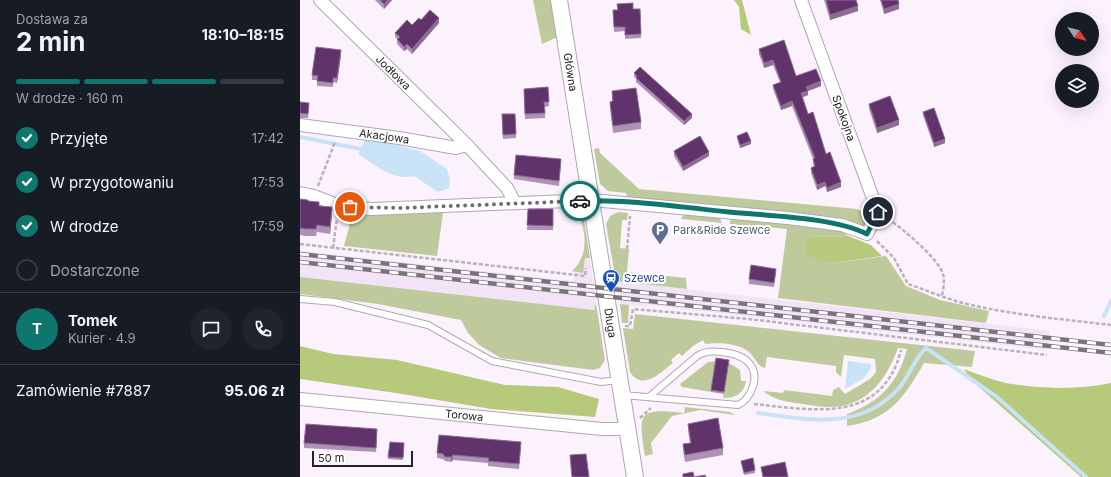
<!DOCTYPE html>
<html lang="pl">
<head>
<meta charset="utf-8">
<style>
  :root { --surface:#171b24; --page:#20242c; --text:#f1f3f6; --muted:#9ea1a6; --line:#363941; --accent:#0f766e }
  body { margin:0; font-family:Inter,sans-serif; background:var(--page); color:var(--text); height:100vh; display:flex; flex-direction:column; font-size:15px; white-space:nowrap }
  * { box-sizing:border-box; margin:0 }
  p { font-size:13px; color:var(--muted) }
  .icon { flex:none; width:22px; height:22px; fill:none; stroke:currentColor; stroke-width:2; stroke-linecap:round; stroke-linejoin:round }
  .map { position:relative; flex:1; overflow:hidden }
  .side { display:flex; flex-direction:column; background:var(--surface); width:300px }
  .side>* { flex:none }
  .needle { width:26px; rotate:125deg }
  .fabs { position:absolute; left:755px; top:12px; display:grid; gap:8px }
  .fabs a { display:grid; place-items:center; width:44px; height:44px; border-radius:50%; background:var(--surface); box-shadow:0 4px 16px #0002; font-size:20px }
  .scale { position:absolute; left:12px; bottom:10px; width:101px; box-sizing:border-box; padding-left:4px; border:2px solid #252226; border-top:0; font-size:11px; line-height:14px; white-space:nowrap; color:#252226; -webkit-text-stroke:3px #fff; paint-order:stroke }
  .pin { position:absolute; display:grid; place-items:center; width:34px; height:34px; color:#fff; margin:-17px; border:2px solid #fff; border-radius:50%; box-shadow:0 1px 4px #0007 }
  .courier { position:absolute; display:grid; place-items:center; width:40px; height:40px; margin:-20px; border:3px solid #0f766e; border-radius:50%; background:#fff; color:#222; box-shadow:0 1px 5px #0007 }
  .summary em { font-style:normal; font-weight:700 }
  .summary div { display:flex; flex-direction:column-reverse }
  .summary { display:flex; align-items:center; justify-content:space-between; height:68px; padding:0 16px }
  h1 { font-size:26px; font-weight:700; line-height:30px }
  .bar { display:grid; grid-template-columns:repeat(4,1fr); gap:6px 4px; align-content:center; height:48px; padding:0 16px }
  .bar i { height:5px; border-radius:3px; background:var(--line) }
  .bar .current { background:var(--accent) }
  .bar p { grid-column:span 4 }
  .line { display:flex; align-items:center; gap:10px; padding:0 16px; border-top:1px solid var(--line) }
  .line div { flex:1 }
  .round { display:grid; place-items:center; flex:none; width:42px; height:42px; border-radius:21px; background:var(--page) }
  ol { padding:0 16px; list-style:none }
  li { display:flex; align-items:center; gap:12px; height:44px }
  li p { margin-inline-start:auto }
  li .icon { padding:4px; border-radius:50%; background:var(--accent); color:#fff; stroke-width:4 }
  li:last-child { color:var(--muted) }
  li i { width:22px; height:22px; border:2px solid var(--line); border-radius:50% }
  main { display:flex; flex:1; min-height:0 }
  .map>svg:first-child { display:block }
</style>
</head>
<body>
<main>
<section class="side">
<div class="summary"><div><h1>2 min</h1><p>Dostawa za</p></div><em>18:10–18:15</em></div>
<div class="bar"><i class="current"></i><i class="current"></i><i class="current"></i><i></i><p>W drodze · 160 m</p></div>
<ol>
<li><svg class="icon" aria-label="check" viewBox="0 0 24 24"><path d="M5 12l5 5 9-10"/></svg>Przyjęte<p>17:42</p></li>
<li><svg class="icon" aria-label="check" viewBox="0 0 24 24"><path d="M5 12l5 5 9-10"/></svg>W przygotowaniu<p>17:53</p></li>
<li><svg class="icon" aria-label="check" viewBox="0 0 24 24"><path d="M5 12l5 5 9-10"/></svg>W drodze<p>17:59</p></li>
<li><i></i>Dostarczone</li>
</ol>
<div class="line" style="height:72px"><b class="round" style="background:var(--accent);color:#fff">T</b><div><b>Tomek</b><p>Kurier · 4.9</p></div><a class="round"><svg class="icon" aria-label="chat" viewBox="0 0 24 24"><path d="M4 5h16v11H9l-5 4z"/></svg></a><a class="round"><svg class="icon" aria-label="phone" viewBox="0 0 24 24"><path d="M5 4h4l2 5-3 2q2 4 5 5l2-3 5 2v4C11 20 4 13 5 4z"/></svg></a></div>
<div class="line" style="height:52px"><div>Zamówienie #7887</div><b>95.06 zł</b></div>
</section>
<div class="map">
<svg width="811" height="477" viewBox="0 0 811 477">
  <rect width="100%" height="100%" fill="#fbf2fd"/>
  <g fill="#f2e4f6">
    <polygon points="0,251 273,281 274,272 272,271 279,264 284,253 290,258 296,303 294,310 0,277"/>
    <polygon points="316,281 750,331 747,350 347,305 347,307 320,304"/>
  </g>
  <g fill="#bfca9c">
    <polygon points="233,0 251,0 257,37 242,44"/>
    <polygon points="299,148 300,153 339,189 557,209 571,216 566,229 391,203 327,197 326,193 308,191 300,184 294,149"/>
    <path d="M274 210 280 211 283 214 290 258H285L283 273 272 271C289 257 288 226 274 210Z"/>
    <polygon points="318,212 328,213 327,220 322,220 320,248 329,249 327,272 386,278 387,289 316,281 306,224 310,216"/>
    <polygon points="53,213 143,213 137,256 44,246"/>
    <polygon points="385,213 419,216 422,223 381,219"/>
    <polygon points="431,216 540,230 548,236 508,237 533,263 586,256 606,286 640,300 689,311 686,323 478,298 487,229 430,224"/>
    <polygon points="0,277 294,310 296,303 305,360 300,368 293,370 201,358 179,345 168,333 161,320 78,304 0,294"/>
    <polygon points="320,304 329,305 328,323 322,323"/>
    <path d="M335 314 675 351 672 367 624 363C604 398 589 420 547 426V414C580 402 598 383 607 349L598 348C587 379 566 408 528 407 520 407 511 405 503 404 488 402 476 401 463 391L483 393 484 390 532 396 533 390 539 387 545 394 570 379 576 372 575 359 544 355 541 377 536 372V366L475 358 467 357 465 368C457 366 456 359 450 353 440 343 419 342 405 344L403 340 393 346 382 356 379 353 371 360 373 363C361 372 343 392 330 372L323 328 333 329Z"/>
    <polygon points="416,361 411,392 382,387 380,384 408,362"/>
    <path d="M429 363 440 370 441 381H446C444 394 435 398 423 398Z"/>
    <path d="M385 407 430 412 435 415 400 410 372 416 351 443 353 454 345 456C338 412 338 408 384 413Z"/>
  </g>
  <g fill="#b7c97b">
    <polygon points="434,0 442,0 451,35 441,29 439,7"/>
    <polygon points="548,236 571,245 582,256 533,263 505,255 508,237"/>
    <polygon points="0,346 33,354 97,360 205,385 258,387 299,399 295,417 191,409 96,393 0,379"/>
    <path d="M664 369C678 374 692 380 706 383 740 389 777 390 811 383V477H781L670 379Z"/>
  </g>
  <g fill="#c8e2f8">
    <path d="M65 140 92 144 120 151 147 169 150 180 149 188 138 192 114 176C93 181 75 165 58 154Z"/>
    <polygon points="548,361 570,364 571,368 564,378 545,389"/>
  </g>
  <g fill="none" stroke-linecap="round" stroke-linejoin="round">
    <g stroke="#c8e2f8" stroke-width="4">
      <polyline points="0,137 66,150"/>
      <polyline points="804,316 811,301"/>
      <path d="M458 413C508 420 561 431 599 388 610 375 614 359 626 348L697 397 786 477"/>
    </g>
    <defs>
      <g id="lane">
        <polyline points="0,299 35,302 128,325 192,361 301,382 318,380"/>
        <path d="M323 395 438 405C451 399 461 376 449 363 442 355 432 353 421 352 412 351 405 351 397 356L350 396"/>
      </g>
      <g id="street">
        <path id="s1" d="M20 0 167 145 207 188 215 203"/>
        <path id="s2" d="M0 125 99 138 156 148 167 145"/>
        <polyline points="0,193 14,196 40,206 72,209 292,200 488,218 542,225 567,234 578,212 501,0"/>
        <path id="s3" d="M0 399 302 429H328"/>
      </g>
      <g id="secondary">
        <path id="s4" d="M259 0 335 477"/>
      </g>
    </defs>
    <use href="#lane" stroke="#b0a7b2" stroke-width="8"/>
    <use href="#street" stroke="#b0a7b2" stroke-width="14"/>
    <use href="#secondary" stroke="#b0a7b2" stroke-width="18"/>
    <g stroke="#b9b2bb" stroke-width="2.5" stroke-dasharray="4 2" stroke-linecap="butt">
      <polyline points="18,186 35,142"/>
      <path d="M588 219C602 228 638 258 643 274 645 280 643 290 642 296"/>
      <path d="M577 241 594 258 608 284C626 290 644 298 663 303 712 315 761 319 811 325"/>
      <polyline points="0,244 285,276 286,268"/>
      <polyline points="33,248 37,218"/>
      <polyline points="327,249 330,216"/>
      <polyline points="325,326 330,326 333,309 449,319 747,355"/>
      <path d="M454 404C513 410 582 425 601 350"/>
      <polyline points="340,418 351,408"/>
    </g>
    <use href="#lane" stroke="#fff" stroke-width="6"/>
    <use href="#street" stroke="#fff" stroke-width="12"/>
    <use href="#secondary" stroke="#fff" stroke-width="16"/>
    <defs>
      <g id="rail">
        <polyline points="0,254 811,345"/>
        <polyline points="0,262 811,353"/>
      </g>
    </defs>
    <use href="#rail" stroke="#79747b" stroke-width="4.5"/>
    <use href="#rail" stroke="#fff" stroke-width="3" stroke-dasharray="9" stroke-linecap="butt"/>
  </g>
  <g fill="#ae92b4">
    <polygon points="75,0 92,0 84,9"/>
    <polygon points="524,0 556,0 558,11 530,20"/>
    <polygon points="580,0 598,0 599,9 584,14"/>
    <polygon points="340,9 341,38 325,39 325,31 314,32 313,10"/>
    <polygon points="121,20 139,23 112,54 107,49 104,51 97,44 97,39 95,37 95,33"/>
    <polygon points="459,49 496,76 521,86 508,91 508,95 502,97 508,114 541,187 527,192 525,186 517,190 511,173 511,168 514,167 513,163 513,159 492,106 481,110 473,89 473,85 480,82 473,65 464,68 459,54"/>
    <polygon points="41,55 37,83 33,82 33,87 17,86 17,80 12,80 12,75"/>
    <polygon points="334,73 392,118 384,125 336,82 336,78 334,77"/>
    <polygon points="248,87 249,106 245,107 245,118 225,119 224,89"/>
    <polygon points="312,91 341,122 341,129 313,133 310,108 310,102 312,101"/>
    <polygon points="0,102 9,108 8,118 0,118"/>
    <polygon points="569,104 599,125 577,133 569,109"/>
    <polygon points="623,112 645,143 634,147 623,115"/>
    <polygon points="202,114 216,134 216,138 203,139"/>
    <polygon points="437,136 451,144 440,148 437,138"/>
    <polygon points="374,151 409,156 383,171 374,156"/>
    <polygon points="261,164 259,186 214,179 214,175"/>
    <polygon points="0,199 8,201 19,206 32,214 30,234 17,232 16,236 6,236 0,235"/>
    <polygon points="228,209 253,209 253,230 227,230"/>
    <polygon points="476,273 474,287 449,284 449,279"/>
    <polygon points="429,363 424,394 411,392 411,390"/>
    <polygon points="388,424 423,448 423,455 385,462 383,451 383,444 390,443 388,431"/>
    <polygon points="77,434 76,452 4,448 4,443"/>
    <polygon points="104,443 103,460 88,459 88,457"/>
    <polygon points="221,447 219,469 188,466 188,463 153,460 151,462 145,461 143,459 137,458 137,453"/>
    <polygon points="441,461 455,470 455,473 444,475"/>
  </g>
  <g fill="#8e6c96">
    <polygon points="88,0 92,0 84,9 84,4"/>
    <polygon points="599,4 599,9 584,14 584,9"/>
    <polygon points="558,6 558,11 530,20 530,15"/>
    <polygon points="139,18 139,23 112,54 112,49"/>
    <polygon points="107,44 107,49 104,51 104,47"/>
    <polygon points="41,50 41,55 37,83 37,78"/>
    <polygon points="473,60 473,65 464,68 464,63"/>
    <polygon points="521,81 521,86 508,91 508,95 501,98 501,93 506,87"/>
    <polygon points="492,101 492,106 481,110 481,106"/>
    <polygon points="392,114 392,118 384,125 384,121"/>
    <polygon points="599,120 599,125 577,133 577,128"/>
    <polygon points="645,139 645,143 634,147 634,143"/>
    <polygon points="451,141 451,144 440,148 440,145"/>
    <polygon points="409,152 409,156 383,171 383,167"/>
    <polygon points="525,182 525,186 517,190 517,185"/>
    <polygon points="541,182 541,187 527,192 527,188"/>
    <polygon points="32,207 32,214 30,234 30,227"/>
    <polygon points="153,455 153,460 151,462 151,457"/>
  </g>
  <g fill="#60336a" stroke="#8e6c96">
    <polygon points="80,0 88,0 84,4"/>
    <polygon points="526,0 556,0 558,6 530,15"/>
    <polygon points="581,0 598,0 599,4 584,9"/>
    <polygon points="333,3 333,9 340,9 341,34 325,35 325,27 314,27 313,10 318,10 317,4"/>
    <polygon points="130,10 139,18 112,49 107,44 104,47 97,39 100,37 95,33 107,20 112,25 119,18 121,20"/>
    <polygon points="484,40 496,76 516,69 521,81 506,87 508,91 501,93 508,114 513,112 526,154 530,152 541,182 527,188 525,182 517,185 511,168 515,166 513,159 515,158 492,101 481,106 473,85 481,82 473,60 464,63 459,49"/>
    <polygon points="16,47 41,50 37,78 33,78 33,83 17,81 18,76 12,75"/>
    <polygon points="340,67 392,114 384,121 336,78 337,76 334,73"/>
    <polygon points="248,87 249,102 244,102 245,113 225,114 224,89"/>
    <polygon points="336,88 341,122 313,126 310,102 313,101 312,91"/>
    <polygon points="590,96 599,120 577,128 569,104"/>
    <polygon points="0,102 9,103 8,114 0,113"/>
    <polygon points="634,108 645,139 634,143 623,112"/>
    <polygon points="202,114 215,114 216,134 203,135"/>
    <polygon points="447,132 451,141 440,145 437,136"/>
    <polygon points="400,136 409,152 383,167 374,151"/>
    <polygon points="216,155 261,159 259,181 214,175"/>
    <polygon points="0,199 8,200 8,201 19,202 19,206 32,207 30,227 17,225 16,229 6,229 0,228"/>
    <polygon points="228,209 253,209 253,226 227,225"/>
    <polygon points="451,265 476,269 474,283 449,279"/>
    <polygon points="416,358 429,360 424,392 411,390"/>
    <polygon points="418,418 423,448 385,455 383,444 391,443 388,424"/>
    <polygon points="6,424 77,429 76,448 4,443"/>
    <polygon points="139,435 221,442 219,464 188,461 189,458 153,455 151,457 145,457 143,454 137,453"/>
    <polygon points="90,442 104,443 103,458 88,457"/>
    <polygon points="286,454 289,477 272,477 270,455"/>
    <polygon points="453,458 455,470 444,473 441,461"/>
    <polygon points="485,462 488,477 463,477 461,467"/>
    <polygon points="393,472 394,477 383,477 383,474"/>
    <polygon points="405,475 406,477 394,477"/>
  </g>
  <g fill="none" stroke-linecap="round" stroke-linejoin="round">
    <polyline stroke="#706b71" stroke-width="4" stroke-dasharray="0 7.2" points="50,207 100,208 280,201"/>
    <path stroke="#0f766e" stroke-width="5" d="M280 201C329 199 380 207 429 212 469 216 532 217 567 234L578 212"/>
  </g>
  <defs>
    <symbol id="parking-pin" viewBox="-11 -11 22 30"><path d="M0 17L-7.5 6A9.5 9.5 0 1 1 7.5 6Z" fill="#5c6f8a" stroke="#fff"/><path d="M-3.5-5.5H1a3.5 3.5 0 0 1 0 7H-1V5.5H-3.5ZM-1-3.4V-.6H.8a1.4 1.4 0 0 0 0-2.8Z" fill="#fff"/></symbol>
    <symbol id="station-pin" viewBox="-11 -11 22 30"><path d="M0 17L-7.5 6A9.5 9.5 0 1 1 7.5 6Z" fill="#1a4fb4" stroke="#fff"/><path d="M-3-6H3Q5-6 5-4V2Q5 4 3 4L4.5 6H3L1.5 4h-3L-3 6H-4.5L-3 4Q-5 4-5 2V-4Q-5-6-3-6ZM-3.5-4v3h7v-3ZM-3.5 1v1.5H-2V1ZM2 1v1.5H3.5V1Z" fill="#fff"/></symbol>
  </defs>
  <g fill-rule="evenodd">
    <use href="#parking-pin" x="350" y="220" width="20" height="27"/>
    <use href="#station-pin" x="301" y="268" width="20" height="27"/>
  </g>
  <g text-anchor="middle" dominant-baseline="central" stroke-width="4" stroke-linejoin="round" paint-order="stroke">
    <g font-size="11" fill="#252226" stroke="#fff">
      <text stroke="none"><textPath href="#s1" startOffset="103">Jodłowa</textPath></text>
      <text stroke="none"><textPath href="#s4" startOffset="73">Główna</textPath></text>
      <text transform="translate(544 118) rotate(70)">Spokojna</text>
      <text stroke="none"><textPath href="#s2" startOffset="85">Akacjowa</textPath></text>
      <text stroke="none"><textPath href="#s4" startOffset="327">Długa</textPath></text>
      <text stroke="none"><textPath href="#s3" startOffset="165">Torowa</textPath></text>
    </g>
    <g font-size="11" fill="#4e5e75" stroke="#fff" text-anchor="start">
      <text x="373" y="230">Park&amp;Ride Szewce</text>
    </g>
    <g font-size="11" fill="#164399" stroke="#fff" text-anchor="start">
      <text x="324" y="278">Szewce</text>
    </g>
  </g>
</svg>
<div class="fabs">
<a><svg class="needle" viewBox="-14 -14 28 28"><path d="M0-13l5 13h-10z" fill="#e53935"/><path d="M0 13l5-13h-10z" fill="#9ea1a6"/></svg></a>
<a><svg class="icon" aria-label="layers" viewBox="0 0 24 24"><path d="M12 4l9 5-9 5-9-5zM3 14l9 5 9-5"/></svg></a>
</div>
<div class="scale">50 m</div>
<div class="pin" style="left:50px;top:207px;background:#ea580c"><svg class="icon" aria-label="bag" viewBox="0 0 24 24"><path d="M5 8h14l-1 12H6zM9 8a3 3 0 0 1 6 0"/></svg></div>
<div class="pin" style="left:578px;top:212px;background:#1f2937"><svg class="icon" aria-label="home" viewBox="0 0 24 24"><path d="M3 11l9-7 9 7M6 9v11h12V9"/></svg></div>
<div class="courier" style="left:280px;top:201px"><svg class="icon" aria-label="car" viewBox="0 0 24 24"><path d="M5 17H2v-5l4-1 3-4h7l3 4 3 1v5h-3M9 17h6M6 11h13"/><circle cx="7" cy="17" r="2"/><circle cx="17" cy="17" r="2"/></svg></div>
</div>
</main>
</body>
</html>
